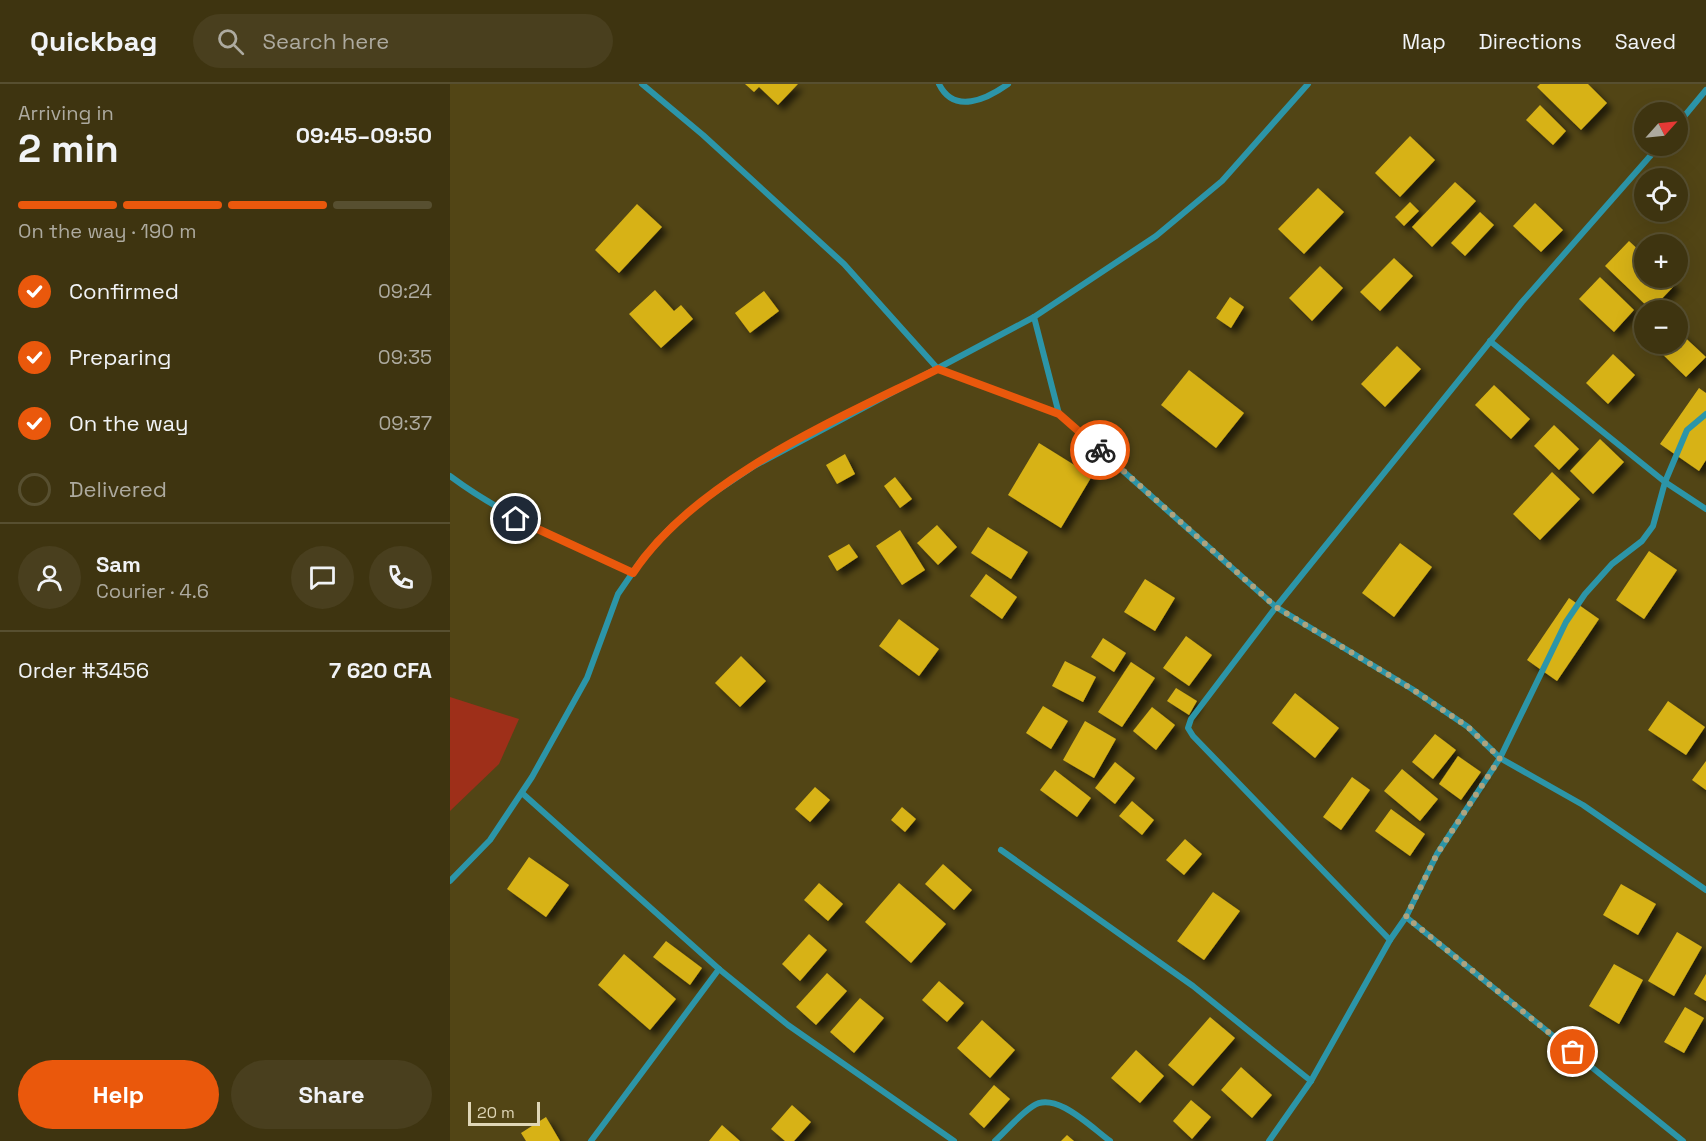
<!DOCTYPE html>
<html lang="en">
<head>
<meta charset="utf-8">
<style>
  :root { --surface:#3e3410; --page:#493f1e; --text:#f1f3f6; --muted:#adaa9f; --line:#574f30; --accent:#ea580c }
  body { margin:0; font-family:"Space Grotesk",sans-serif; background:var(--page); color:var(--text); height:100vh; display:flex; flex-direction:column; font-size:22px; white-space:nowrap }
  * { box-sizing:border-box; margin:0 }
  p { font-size:20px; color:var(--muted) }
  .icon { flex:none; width:33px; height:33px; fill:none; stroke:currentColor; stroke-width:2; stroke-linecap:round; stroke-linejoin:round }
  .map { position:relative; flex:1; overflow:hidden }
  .details { display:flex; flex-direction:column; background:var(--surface); width:450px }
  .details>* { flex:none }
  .needle { width:39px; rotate:63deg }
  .fabs { position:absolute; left:1184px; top:18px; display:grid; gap:12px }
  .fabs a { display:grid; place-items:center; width:54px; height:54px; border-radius:50%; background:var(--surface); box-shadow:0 6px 24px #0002,0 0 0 2px var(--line); font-size:30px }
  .scale { position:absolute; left:18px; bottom:15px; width:72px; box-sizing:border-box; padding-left:6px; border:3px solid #dfd6b7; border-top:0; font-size:16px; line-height:21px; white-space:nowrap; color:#dfd6b7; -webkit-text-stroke:4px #524515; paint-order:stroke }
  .pin { position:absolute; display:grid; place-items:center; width:51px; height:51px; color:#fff; margin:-26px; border:3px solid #fff; border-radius:50%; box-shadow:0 2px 6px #0007 }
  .courier { position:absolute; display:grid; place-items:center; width:60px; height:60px; margin:-30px; border:4px solid #ea580c; border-radius:50%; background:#fff; color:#222; box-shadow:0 2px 8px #0007 }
  .headline em { font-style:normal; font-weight:700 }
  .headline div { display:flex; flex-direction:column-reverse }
  .headline { display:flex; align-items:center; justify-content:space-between; height:102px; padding:0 18px }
  h1 { font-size:39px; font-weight:700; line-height:45px }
  .bar { display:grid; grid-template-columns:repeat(4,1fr); gap:9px 6px; align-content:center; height:72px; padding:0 18px }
  .bar i { height:8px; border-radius:4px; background:var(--line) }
  .bar .active { background:var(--accent) }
  .bar p { grid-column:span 4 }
  .line { display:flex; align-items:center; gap:15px; padding:0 18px; border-top:2px solid var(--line) }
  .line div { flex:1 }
  .round { display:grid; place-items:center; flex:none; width:63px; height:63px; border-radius:32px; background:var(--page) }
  ol { padding:0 18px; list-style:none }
  li { display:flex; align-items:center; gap:18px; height:66px }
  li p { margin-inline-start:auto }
  li .icon { padding:6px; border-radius:50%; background:var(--accent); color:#fff; stroke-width:4 }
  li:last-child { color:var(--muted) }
  li i { width:33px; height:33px; border:3px solid var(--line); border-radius:50% }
  .action { display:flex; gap:12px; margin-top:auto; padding:12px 18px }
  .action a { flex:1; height:69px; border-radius:36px; background:var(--accent); color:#fff; font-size:24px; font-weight:700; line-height:69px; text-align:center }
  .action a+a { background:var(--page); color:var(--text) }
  header { display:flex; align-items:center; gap:36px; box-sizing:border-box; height:84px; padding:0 30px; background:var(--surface); border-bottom:2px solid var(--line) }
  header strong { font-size:28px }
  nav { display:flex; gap:33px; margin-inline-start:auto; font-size:21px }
  .search { width:420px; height:54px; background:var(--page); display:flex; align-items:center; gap:15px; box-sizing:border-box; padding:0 21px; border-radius:33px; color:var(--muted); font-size:22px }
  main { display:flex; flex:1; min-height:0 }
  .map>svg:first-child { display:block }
</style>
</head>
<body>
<header>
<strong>Quickbag</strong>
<div class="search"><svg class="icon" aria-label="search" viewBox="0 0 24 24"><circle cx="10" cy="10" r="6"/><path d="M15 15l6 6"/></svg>Search here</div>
<nav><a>Map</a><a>Directions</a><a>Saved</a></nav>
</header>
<main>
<section class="details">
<div class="headline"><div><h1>2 min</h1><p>Arriving in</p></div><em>09:45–09:50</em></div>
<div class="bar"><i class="active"></i><i class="active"></i><i class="active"></i><i></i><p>On the way · 190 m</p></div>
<ol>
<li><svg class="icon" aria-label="check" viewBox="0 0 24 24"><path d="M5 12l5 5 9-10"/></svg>Confirmed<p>09:24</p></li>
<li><svg class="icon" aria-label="check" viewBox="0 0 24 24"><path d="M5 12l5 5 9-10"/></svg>Preparing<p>09:35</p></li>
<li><svg class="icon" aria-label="check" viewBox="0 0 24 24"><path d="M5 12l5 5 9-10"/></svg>On the way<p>09:37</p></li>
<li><i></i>Delivered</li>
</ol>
<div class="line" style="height:108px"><a class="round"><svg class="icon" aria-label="person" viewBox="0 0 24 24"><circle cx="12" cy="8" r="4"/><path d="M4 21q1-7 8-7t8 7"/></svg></a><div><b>Sam</b><p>Courier · 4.6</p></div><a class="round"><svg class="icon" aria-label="chat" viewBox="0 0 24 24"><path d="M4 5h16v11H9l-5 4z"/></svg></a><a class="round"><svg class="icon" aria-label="phone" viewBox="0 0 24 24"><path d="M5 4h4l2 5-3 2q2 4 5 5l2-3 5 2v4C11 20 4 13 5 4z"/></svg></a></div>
<div class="line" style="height:78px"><div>Order #3456</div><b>7 620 CFA</b></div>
<div class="action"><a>Help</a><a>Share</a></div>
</section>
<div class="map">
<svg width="1256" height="1057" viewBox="0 0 1256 1057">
  <defs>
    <filter id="shadow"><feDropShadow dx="5.5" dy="5.5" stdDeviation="3" flood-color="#0009"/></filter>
  </defs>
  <rect width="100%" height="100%" fill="#524515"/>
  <polygon fill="#9e2f19" points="0,613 69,635 49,680 0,727"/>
  <g fill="#d7b219" filter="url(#shadow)">
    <polygon points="295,0 348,0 328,21 309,3 304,8"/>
    <polygon points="1090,0 1138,0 1157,19 1131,46 1087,3"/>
    <polygon points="1090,21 1116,47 1103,61 1076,36"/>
    <polygon points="960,52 985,76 950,113 925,89"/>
    <polygon points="1005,98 1026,117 982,163 962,143"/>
    <polygon points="868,104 894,128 854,170 828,145"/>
    <polygon points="960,118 969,127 954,142 945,133"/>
    <polygon points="1085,119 1113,146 1091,168 1063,142"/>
    <polygon points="187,120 212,143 169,189 145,166"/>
    <polygon points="1030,128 1044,141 1015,172 1001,159"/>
    <polygon points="1179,157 1194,171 1194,194 1217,194 1225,201 1201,226 1155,182"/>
    <polygon points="944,174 963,192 930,227 910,208"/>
    <polygon points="870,182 893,204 862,237 839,214"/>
    <polygon points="1150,193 1184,226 1164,248 1129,215"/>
    <polygon points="205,206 224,227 231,221 243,235 211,264 179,230"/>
    <polygon points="314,207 329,227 300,249 285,229"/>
    <polygon points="780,213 794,223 781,244 766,234"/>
    <polygon points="1227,246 1256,273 1236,293 1204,262 1206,260 1227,260"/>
    <polygon points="947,262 971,285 935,323 911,300"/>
    <polygon points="1163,270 1185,291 1158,320 1136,299"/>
    <polygon points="739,286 794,329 766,364 711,321"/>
    <polygon points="1044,301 1080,335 1061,355 1025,321"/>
    <polygon points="1249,304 1256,309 1256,376 1249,387 1210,360"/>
    <polygon points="1104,341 1129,365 1109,386 1084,362"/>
    <polygon points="1150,355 1174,378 1143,410 1120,387"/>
    <polygon points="589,359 642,392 611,444 558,411"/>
    <polygon points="395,370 405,390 387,400 376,381"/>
    <polygon points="1102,388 1130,415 1090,456 1063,430"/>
    <polygon points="445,393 462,415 450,424 434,402"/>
    <polygon points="487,441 507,463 488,481 467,459"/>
    <polygon points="538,443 578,468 561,495 521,469"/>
    <polygon points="450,446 475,486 452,501 426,462"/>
    <polygon points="950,459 982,483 944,533 912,509"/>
    <polygon points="399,460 408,473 387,487 378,472"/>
    <polygon points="1199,467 1227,486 1194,535 1166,516"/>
    <polygon points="536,490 567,513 552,535 520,512"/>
    <polygon points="695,495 725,514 705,547 674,528"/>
    <polygon points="1119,514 1149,535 1107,597 1077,576"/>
    <polygon points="449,535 489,565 469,592 429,562"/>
    <polygon points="736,552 762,571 739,602 713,584"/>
    <polygon points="653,554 676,569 664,588 641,573"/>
    <polygon points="291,572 316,597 290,623 265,599"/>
    <polygon points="615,577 646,593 633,618 602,602"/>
    <polygon points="681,578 705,594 672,643 648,628"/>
    <polygon points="726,604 747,617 739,631 717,617"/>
    <polygon points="845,609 889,644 865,674 822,639"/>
    <polygon points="1218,617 1255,643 1236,671 1198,646"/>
    <polygon points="593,622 618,637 601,665 576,649"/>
    <polygon points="702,623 725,641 706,666 683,647"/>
    <polygon points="635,637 666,655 644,694 613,676"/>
    <polygon points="985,650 1006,666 983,695 962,678"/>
    <polygon points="1008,672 1031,688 1011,716 989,700"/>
    <polygon points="1256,677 1256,706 1242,696"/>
    <polygon points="665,678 685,694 665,720 645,704"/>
    <polygon points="952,685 988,715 970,737 934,707"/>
    <polygon points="605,686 641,714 627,733 590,706"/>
    <polygon points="902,693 920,706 891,746 873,733"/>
    <polygon points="365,703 380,716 360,738 345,725"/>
    <polygon points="682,717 704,736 692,751 669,732"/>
    <polygon points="452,723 466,735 455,748 441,736"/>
    <polygon points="941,725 975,750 960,772 925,747"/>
    <polygon points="735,755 752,770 734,791 716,776"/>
    <polygon points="79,773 119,801 96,833 57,805"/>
    <polygon points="493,780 522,806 504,826 475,800"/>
    <polygon points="369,799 393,820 378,837 354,816"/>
    <polygon points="449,799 496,840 461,879 415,838"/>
    <polygon points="1171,800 1206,820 1188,851 1153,831"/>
    <polygon points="763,808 790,827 754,876 727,857"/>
    <polygon points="1227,848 1252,863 1224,912 1198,897"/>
    <polygon points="359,850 377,866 350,897 332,880"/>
    <polygon points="216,857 252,884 240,901 203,873"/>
    <polygon points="174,870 226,915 200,946 148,901"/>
    <polygon points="1164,880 1193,896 1169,940 1139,922"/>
    <polygon points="377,889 397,907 366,941 346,923"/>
    <polygon points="1256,890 1256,917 1244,910"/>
    <polygon points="489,897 514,919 497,938 472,916"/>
    <polygon points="410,914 434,934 404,969 380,948"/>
    <polygon points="1235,923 1254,934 1234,969 1214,958"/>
    <polygon points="760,933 785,954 743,1002 718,981"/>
    <polygon points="532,936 565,966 540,994 507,964"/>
    <polygon points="686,966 714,992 690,1019 661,994"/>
    <polygon points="791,983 822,1011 802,1034 771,1006"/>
    <polygon points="544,1001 560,1015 534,1044 519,1030"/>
    <polygon points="741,1016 761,1033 742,1055 723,1037"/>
    <polygon points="342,1021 361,1038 344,1057 335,1057 321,1045"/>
    <polygon points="96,1033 110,1057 76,1057 71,1049"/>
    <polygon points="272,1041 290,1057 259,1057"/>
    <polygon points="617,1051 624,1057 611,1057"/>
  </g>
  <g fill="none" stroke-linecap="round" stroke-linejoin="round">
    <g stroke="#2c95a8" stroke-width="6">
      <polyline points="192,0 253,51 394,180 488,285 609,330"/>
      <path d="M489 0C504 31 537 15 558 0"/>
      <polyline points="1227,41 1256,6"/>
      <polyline points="584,233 609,330 826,523 962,605 1018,643 1050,674 1133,721 1256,806"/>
      <polyline points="1040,257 1215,398 1256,425"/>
      <path d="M0 392C56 434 120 459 183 489"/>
      <polyline points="72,709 269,885 338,941 504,1057"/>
      <polyline points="551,766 743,902 861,997"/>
      <polyline points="0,797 40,756 82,693 137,594 168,510 190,478 218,446 253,416 304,382 584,233 706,152 772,97 858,0"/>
      <polyline points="956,833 1233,1057"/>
      <polyline points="940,856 743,652 738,644 741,635 826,523 1072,218 1209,62"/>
      <polyline points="141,1057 269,885"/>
      <path d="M545 1057C557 1046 569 1031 583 1022 605 1006 642 1044 660 1057"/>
      <polyline points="819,1057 861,997 940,856 956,833 987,770 1050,674 1116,538 1135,510 1162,480 1192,457 1203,442 1215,398 1237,346 1256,330"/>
    </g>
  </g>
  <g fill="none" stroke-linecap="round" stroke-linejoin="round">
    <polyline stroke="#aea37e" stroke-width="6" stroke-dasharray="0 10.8" points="650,366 826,523 962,605 1018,643 1050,674 987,770 956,833 1123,968"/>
    <path stroke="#ea580c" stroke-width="8" d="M66 435 183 489C246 394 388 335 488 285L609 330 650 366"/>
  </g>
</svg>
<div class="fabs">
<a><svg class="needle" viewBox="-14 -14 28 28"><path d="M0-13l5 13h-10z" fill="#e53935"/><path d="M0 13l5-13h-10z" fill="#adaa9f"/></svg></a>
<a><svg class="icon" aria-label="locate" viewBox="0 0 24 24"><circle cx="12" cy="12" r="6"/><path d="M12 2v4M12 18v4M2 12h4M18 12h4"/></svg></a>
<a>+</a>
<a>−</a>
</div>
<div class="scale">20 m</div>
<div class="pin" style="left:1123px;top:968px;background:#ea580c"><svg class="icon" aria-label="bag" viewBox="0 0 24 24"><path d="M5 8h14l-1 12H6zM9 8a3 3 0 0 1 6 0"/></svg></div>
<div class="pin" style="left:66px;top:435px;background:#1f2937"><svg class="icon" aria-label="home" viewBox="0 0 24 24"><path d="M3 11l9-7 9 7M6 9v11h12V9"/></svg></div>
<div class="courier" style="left:650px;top:366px"><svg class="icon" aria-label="bike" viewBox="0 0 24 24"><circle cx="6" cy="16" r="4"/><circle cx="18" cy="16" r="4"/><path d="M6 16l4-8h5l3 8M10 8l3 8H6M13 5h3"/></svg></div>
</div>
</main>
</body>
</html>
